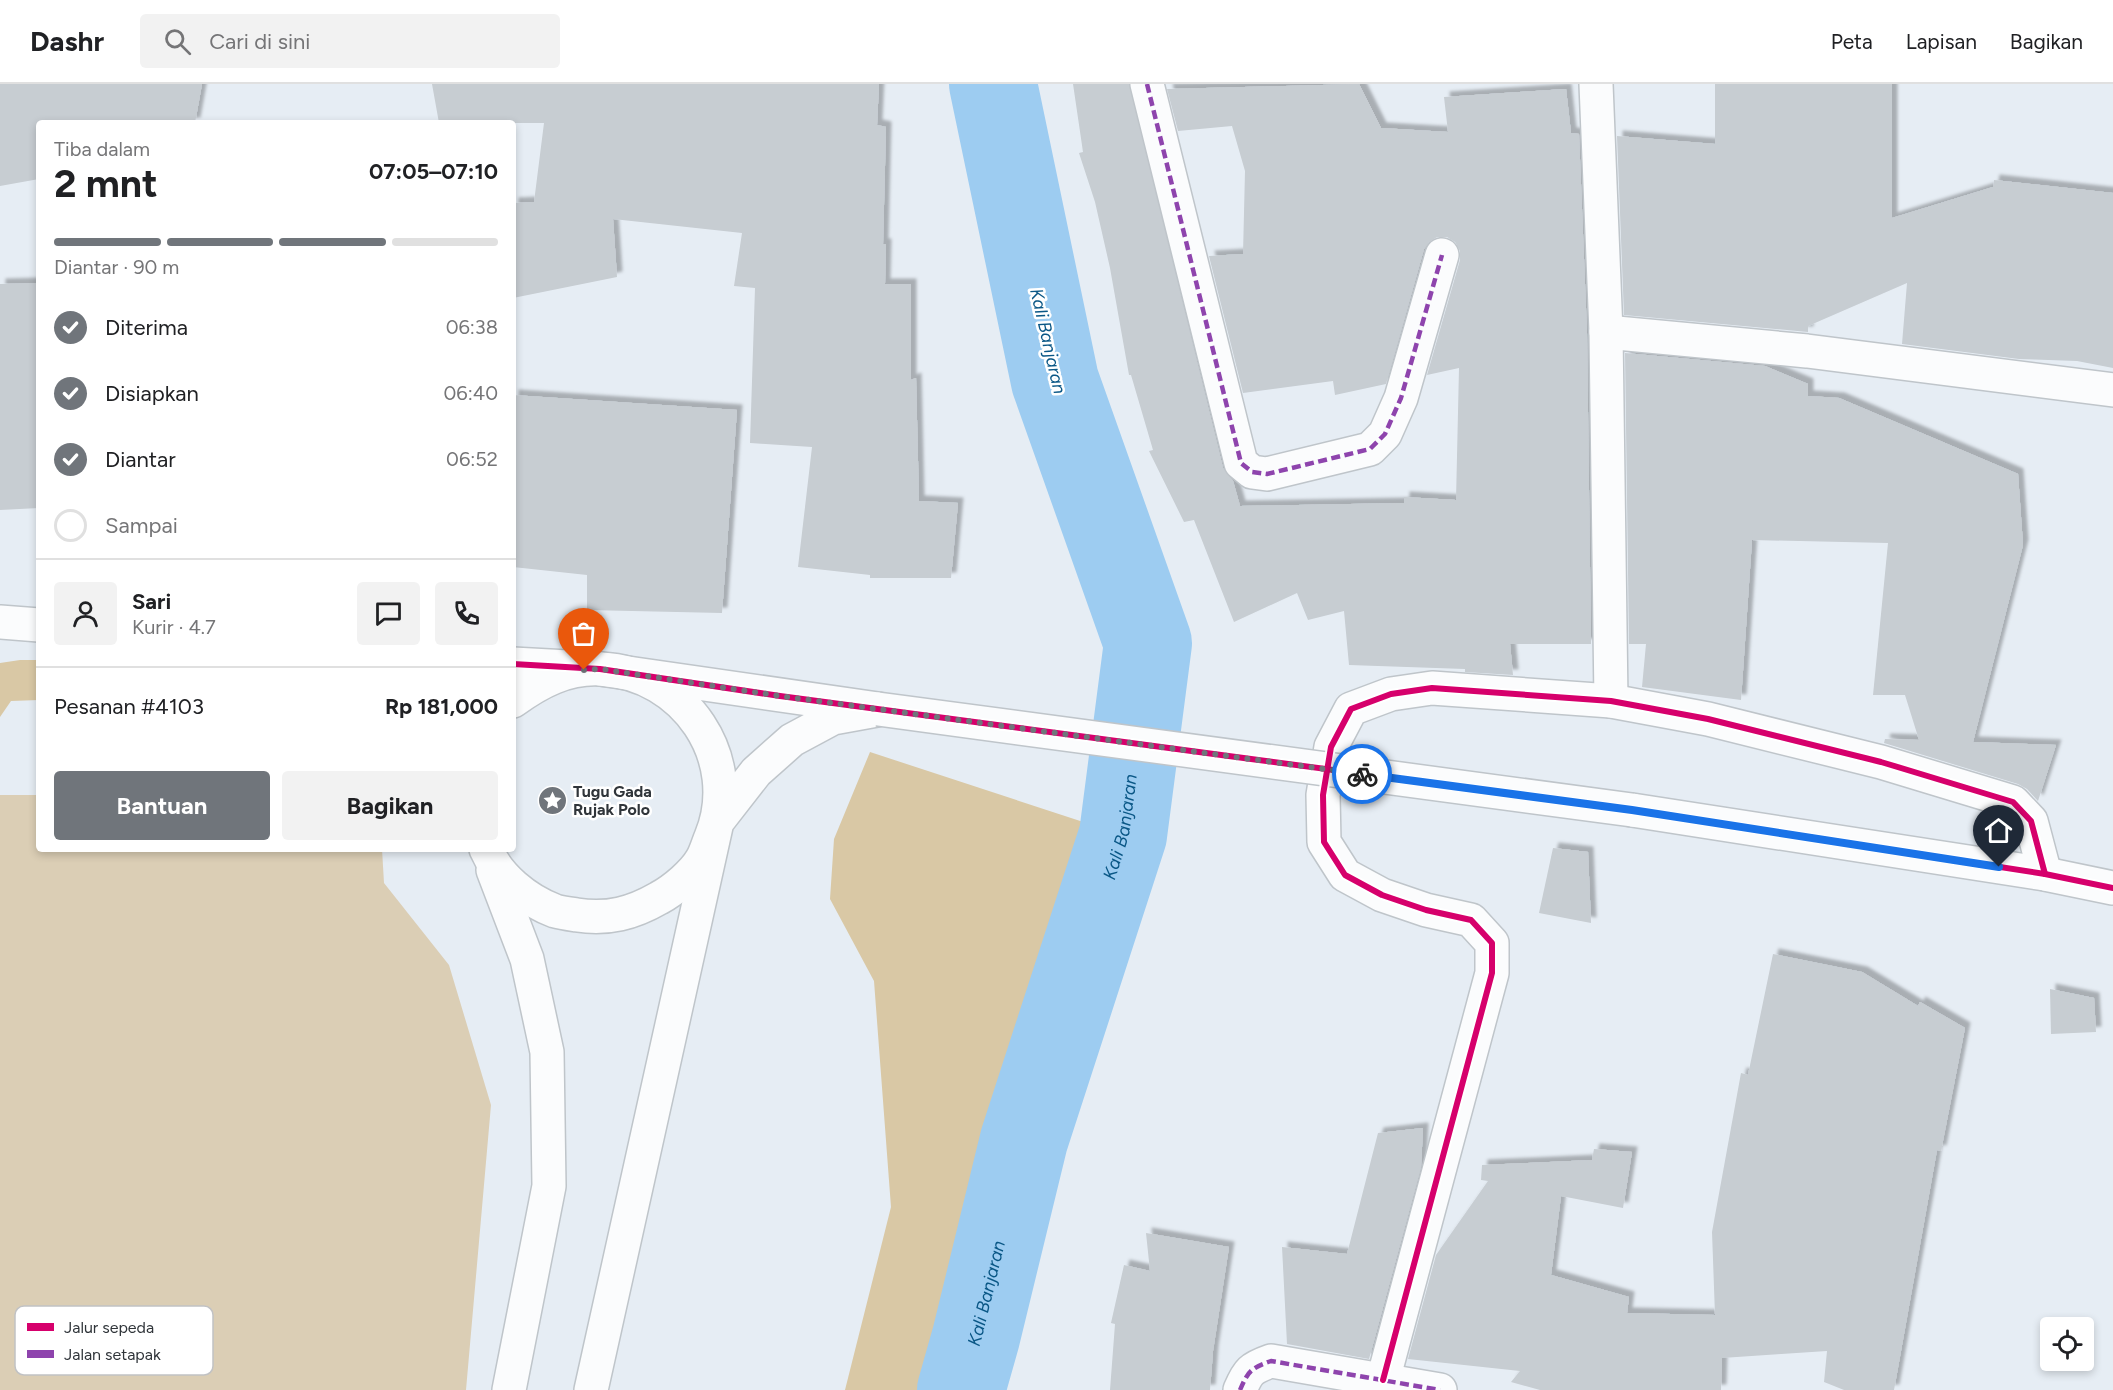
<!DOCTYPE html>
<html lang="id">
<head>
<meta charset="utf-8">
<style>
  :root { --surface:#fff; --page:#f2f2f2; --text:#202124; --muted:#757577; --line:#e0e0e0; --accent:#70757b }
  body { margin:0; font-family:Figtree,sans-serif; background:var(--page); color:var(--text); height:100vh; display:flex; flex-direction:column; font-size:22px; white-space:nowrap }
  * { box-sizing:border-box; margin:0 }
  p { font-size:20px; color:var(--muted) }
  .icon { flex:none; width:33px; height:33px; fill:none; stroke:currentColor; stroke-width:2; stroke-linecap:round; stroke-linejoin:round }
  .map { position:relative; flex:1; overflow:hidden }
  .sheet { position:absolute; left:36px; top:36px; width:480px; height:732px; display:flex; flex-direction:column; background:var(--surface); border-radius:6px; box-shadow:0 3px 9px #0003 }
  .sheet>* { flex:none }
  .controls { position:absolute; left:2040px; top:1233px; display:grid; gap:12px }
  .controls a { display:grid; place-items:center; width:54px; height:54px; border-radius:6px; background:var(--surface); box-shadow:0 3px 9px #0003; font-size:30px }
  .pin { position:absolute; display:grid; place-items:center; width:51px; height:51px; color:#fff; margin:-62px -26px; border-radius:50% 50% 50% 0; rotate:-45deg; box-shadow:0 0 6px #0007 }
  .pin .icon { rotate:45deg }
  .courier { position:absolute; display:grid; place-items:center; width:60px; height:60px; margin:-30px; border:4px solid #1a73e8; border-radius:50%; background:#fff; color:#222; box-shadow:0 2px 8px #0007 }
  .summary em { font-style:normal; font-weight:700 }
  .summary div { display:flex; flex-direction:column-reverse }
  .summary { display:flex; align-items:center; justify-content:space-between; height:102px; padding:0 18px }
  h1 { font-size:39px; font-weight:700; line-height:45px }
  .bar { display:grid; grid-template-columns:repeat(4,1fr); gap:9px 6px; align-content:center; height:72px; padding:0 18px }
  .bar i { height:8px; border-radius:4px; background:var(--line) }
  .bar .selected { background:var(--accent) }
  .bar p { grid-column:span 4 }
  .line { display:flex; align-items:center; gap:15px; padding:0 18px; border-top:2px solid var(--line) }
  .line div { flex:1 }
  .round { display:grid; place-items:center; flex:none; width:63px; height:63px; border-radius:6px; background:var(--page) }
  ol { padding:0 18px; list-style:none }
  li { display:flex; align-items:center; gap:18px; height:66px }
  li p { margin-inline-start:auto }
  li .icon { padding:6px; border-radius:50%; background:var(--accent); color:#fff; stroke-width:4 }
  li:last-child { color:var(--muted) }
  li i { width:33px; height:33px; border:3px solid var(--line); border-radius:50% }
  .button { display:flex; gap:12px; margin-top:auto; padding:12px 18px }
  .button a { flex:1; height:69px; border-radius:6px; background:var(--accent); color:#fff; font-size:24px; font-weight:700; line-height:69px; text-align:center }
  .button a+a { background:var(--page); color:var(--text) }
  header { display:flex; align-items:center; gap:36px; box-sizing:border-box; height:84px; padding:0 30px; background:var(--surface); border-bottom:2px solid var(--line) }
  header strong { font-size:28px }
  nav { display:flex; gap:33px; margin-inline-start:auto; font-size:21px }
  .search { width:420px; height:54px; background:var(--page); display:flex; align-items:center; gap:15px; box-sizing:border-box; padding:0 21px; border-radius:6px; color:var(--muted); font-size:22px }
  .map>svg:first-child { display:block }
</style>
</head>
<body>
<header>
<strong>Dashr</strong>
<div class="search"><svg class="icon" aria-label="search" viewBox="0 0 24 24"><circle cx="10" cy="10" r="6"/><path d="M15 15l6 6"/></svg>Cari di sini</div>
<nav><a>Peta</a><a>Lapisan</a><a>Bagikan</a></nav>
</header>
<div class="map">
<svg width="2113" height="1306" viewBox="0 0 2113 1306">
  <defs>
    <filter id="shadow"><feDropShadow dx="5.5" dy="-5.5" stdDeviation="1.5" flood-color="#0004"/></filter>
  </defs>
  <rect width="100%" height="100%" fill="#e6edf4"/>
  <polygon fill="#dbceb5" points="0,711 39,711 39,765 382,765 384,799 449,881 491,1021 466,1306 0,1306"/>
  <g fill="#d9c8a5">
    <polygon points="20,576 39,576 39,616 11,617 0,633 0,579"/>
    <polygon points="870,668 1123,751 1024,1056 976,1253 961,1306 845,1306 891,1123 874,897 830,815 834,755"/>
  </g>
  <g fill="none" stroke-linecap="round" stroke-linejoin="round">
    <path stroke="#9dccf1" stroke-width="88" id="s1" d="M961 1306 976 1253 1024 1056 1123 751 1148 559 1055 297 993 0"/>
  </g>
  <g fill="#c7cdd2" filter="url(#shadow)">
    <polygon points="0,0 202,0 195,39 39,39 39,95 0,102"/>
    <polygon points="432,0 879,0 877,41 886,43 883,160 886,160 885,200 911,200 911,296 916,294 919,417 958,419 951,494 870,494 870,491 798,483 812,363 750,359 755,204 734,202 742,149 613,135 617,193 513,214 513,119 534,118 544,39 439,39"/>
    <polygon points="1073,0 1129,0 1223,384 1233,397 1240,422 1404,419 1404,413 1456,416 1459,284 1427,291 1460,176 1460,167 1455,158 1447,153 1437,153 1429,158 1424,165 1386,300 1335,311 1333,297 1243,309 1209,172 1243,170 1245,87 1232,42 1178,47 1167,5 1359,0 1381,44 1448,48 1444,13 1566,5 1571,49 1579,50 1587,249 1591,560 1510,560 1513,591 1465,588 1465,585 1349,581 1344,527 1308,536 1297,509 1234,538 1194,436 1184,438 1149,367 1153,366 1131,291 1129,291 1110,184 1095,118 1079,69 1083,68"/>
    <polygon points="1715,0 1892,0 1892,134 1993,103 1994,96 2113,109 2113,284 2077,277 2019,275 1902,260 1907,199 1808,242 1808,248 1624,231 1617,52 1715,60"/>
    <polygon points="39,199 39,424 0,426 0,200"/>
    <polygon points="1625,269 1765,282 1808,300 1808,312 1839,314 2018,390 2023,461 1973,658 2056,661 2038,717 2027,705 2018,700 1884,659 1885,655 1919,656 1905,611 1873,611 1888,459 1752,456 1741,616 1642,603 1646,560 1629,560"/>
    <polygon points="513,311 737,326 722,529 587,526 587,491 513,483"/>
    <polygon points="1553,764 1588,768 1591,839 1539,829"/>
    <polygon points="1773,870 1862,888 1918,922 1920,918 1965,944 1941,1067 1937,1066 1894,1306 1844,1306 1824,1298 1827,1267 1722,1274 1721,1306 1540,1306 1511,1298 1520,1287 1408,1275 1436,1171 1488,1097 1481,1096 1482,1081 1592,1076 1594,1065 1632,1068 1623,1124 1561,1112 1551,1191 1629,1213 1627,1229 1715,1231 1712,1148 1741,989 1748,991"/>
    <polygon points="2050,905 2094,914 2096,948 2051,950"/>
    <polygon points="1423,1044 1421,1083 1369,1275 1287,1260 1282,1163 1347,1170 1378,1049"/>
    <polygon points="1146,1149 1229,1163 1213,1267 1210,1306 1110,1306 1115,1240 1111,1239 1124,1181 1150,1187"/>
  </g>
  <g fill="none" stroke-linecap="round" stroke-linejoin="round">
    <defs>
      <g id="street">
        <polyline points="1147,0 1241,379 1252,388 1267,390 1370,365 1385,350 1401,314 1442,171"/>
        <polyline points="1596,0 1606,248 1611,617"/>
        <polyline points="1606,248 1807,267 2113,306"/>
        <polyline points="1383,1296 1492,889 1492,859 1471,836 1426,826 1382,811 1345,791 1324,758 1323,711 1331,663 1351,625 1391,610 1432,604 1611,617 1708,635 1881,678 2013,718 2031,737 2045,790"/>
        <path d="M1240 1306C1248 1287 1251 1284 1271 1277L1440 1306"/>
      </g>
      <g id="secondary">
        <polyline points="0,538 39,541"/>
        <polyline points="513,580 568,583"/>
        <path d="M486 765C498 793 526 816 555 827 562 829 570 830 577 831 608 836 633 829 659 814 674 806 694 789 702 775 706 768 708 760 711 753 743 675 685 589 601 585 567 583 539 598 513 617"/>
        <polyline points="493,786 527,875 547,968 549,1102 509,1306"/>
        <polyline points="591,1306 717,738 756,688 792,656 833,634 877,626"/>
      </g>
      <g id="primary">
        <polyline points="600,585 878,625"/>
        <polyline points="1632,726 2045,790 2113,804"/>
      </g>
    </defs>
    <use href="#street" stroke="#bfc5ca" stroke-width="36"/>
    <use href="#secondary" stroke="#bfc5ca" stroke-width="36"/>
    <use href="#primary" stroke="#bfc5ca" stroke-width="36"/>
    <use href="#street" stroke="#fbfcfd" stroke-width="33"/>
    <use href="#secondary" stroke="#fbfcfd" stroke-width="33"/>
    <use href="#primary" stroke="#fbfcfd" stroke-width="33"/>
    <defs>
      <polyline id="primary-bridge" points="878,625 1632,726"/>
    </defs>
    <use href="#primary-bridge" stroke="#bfc5ca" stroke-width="36" stroke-linecap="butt"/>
    <use href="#primary-bridge" stroke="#fbfcfd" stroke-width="33"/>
    <g stroke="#8e44ad" stroke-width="4.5" stroke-dasharray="9 4.5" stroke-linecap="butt">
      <polyline points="1147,0 1241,379 1252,388 1267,390 1370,365 1385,350 1401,314 1442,171"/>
      <path d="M1240 1306C1248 1287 1251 1284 1271 1277L1440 1306"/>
    </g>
    <defs>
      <g id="cycleway">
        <polyline points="513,580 600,585 780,612 1632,726 2045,790 2113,804"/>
        <polyline points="1383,1296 1492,889 1492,859 1471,836 1426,826 1382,811 1345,791 1324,758 1323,711 1331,663 1351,625 1391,610 1432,604 1611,617 1708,635 1881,678 2013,718 2031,737 2045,790"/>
      </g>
    </defs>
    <use href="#cycleway" stroke="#fff" stroke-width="10"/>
    <use href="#cycleway" stroke="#d6006c" stroke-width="6"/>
  </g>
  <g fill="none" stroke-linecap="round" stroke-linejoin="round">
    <polyline stroke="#70757b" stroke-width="6" stroke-dasharray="0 10.8" points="584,586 600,585 780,612 1362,690"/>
    <polyline stroke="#1a73e8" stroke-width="8" points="1362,690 1632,726 1999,783"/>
  </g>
  <defs>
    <symbol id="sight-disc" viewBox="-11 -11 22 22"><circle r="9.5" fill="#70757b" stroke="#fff"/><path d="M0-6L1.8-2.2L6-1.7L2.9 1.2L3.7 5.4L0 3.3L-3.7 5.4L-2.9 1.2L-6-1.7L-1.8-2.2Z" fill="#fff"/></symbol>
  </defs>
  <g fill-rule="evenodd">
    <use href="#sight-disc" x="536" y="700" width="33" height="33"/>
  </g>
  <g text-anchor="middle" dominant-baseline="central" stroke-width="5" stroke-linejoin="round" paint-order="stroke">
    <g font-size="16" font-weight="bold" fill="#30353a" stroke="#fff" text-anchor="start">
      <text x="573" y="707">Tugu Gada<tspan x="573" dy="18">Rujak Polo</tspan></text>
    </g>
    <g font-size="18" font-style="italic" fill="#0a5786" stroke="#fff">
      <text transform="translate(1048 257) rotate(77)">Kali Banjaran</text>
      <text stroke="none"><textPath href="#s1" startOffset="586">Kali Banjaran</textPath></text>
      <text stroke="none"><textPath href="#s1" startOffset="100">Kali Banjaran</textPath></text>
    </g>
  </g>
  <rect x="15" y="1222" width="198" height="69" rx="9" fill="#fff" stroke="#c1c2c4" stroke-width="1.5"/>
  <rect x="27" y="1239" width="27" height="8" fill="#d6006c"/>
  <rect x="27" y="1266" width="27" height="8" fill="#8e44ad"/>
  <g font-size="16" fill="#30353a">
    <text x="64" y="1249">Jalur sepeda</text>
    <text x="64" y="1276">Jalan setapak</text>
  </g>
</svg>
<div class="controls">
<a><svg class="icon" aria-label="locate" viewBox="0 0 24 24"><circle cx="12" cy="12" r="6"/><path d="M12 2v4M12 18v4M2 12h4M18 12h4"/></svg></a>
</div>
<div class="pin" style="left:584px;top:586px;background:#ea580c"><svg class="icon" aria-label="bag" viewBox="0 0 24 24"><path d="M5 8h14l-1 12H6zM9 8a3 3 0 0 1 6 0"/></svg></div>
<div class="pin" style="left:1999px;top:783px;background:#1f2937"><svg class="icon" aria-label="home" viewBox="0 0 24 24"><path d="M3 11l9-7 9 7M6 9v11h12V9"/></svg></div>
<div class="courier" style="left:1362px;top:690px"><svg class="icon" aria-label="bike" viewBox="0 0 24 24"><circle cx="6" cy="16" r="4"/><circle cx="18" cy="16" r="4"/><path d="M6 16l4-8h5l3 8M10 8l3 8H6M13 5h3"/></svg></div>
<section class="sheet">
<div class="summary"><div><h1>2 mnt</h1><p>Tiba dalam</p></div><em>07:05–07:10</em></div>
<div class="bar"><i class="selected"></i><i class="selected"></i><i class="selected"></i><i></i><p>Diantar · 90 m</p></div>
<ol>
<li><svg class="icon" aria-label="check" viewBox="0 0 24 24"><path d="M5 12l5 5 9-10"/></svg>Diterima<p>06:38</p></li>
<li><svg class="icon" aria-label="check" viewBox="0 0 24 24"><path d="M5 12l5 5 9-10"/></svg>Disiapkan<p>06:40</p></li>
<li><svg class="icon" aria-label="check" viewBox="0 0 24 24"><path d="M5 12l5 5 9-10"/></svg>Diantar<p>06:52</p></li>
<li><i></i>Sampai</li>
</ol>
<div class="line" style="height:108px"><a class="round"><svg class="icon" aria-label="person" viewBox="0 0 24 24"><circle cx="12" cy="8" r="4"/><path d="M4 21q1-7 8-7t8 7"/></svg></a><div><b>Sari</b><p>Kurir · 4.7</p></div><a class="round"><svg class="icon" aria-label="chat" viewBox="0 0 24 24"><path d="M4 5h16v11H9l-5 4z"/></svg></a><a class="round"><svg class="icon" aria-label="phone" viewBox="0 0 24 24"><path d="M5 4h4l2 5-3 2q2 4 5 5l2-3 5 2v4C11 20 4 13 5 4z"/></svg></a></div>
<div class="line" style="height:78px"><div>Pesanan #4103</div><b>Rp 181,000</b></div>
<div class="button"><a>Bantuan</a><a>Bagikan</a></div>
</section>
</div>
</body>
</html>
